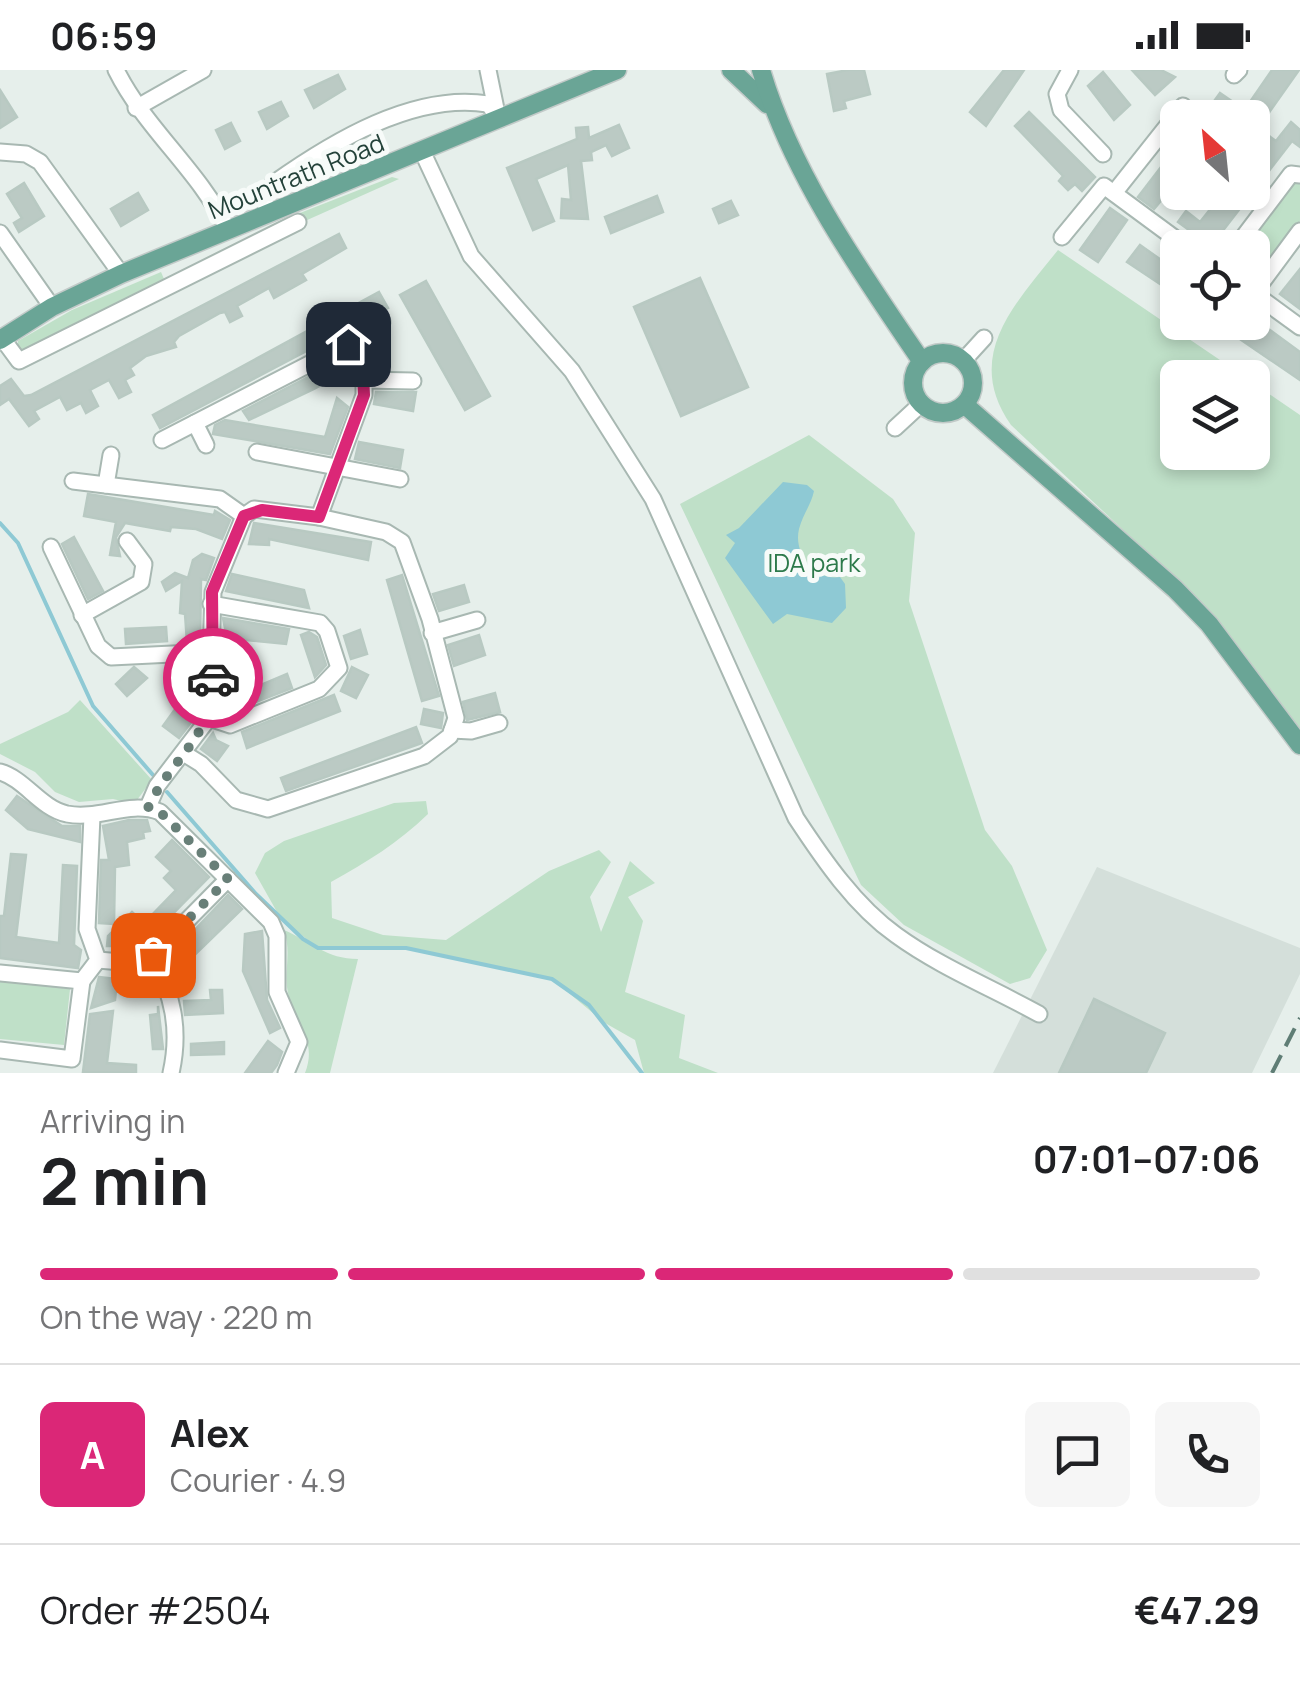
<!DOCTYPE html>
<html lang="en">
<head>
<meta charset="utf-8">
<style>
  :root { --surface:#fff; --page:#f6f6f6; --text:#202124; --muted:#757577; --line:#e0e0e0; --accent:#db2777 }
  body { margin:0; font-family:Manrope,sans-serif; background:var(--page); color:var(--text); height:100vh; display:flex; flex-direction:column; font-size:38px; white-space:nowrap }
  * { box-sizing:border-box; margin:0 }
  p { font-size:32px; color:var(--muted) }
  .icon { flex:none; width:55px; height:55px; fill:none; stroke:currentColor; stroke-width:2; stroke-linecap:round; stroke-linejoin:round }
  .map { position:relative; height:1003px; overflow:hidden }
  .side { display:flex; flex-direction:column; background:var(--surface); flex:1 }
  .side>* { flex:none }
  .needle { width:65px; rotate:333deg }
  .controls { position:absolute; left:1160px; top:30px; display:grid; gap:20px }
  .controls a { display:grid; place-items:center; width:110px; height:110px; border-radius:15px; background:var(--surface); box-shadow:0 5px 15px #0003; font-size:50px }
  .pin { position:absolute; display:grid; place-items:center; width:85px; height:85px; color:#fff; margin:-42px; border-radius:20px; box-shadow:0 5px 15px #0006 }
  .courier { position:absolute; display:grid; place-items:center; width:100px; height:100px; margin:-50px; border:8px solid #db2777; border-radius:50%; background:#fff; color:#222; box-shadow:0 2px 12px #0007 }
  .overview em { font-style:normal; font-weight:700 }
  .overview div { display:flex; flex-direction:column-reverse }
  .overview { display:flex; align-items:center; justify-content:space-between; height:170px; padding:0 40px }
  h1 { font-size:65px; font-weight:700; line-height:75px }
  .bar { display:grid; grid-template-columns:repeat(4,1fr); gap:15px 10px; align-content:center; height:120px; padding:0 40px }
  .bar i { height:12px; border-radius:8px; background:var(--line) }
  .bar .on { background:var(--accent) }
  .bar p { grid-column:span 4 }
  .line { display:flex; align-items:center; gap:25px; padding:0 40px; border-top:2px solid var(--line) }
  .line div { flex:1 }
  .round { display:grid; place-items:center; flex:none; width:105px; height:105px; border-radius:15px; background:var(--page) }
  .status { display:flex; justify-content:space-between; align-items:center; height:70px; padding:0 50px; background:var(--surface); direction:ltr }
  .status svg { height:28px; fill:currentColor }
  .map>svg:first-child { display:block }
</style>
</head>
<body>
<div class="status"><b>06:59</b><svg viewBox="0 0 49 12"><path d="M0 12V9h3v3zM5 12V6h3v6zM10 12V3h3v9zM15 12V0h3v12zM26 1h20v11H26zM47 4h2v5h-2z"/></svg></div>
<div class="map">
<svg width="1300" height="1003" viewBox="0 0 1300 1003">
  <rect width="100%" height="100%" fill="#e6efeb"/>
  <polygon fill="#d4dfda" points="1097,797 1300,878 1300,904 1252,1003 993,1003"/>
  <g fill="#bfe0c8">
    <polygon points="392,107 399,109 305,151 300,143"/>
    <polygon points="1294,110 1300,110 1300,151 1253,211 1252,178 1242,178"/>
    <path d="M1058 180 1245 307 1178 308V382H1252L1253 313 1300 345V661L1212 543 1011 355C963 286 1014 235 1058 180Z"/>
    <polygon points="161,202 164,209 160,214 24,283 18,281 18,271 72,240"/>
    <polygon points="809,365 893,429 915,463 909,531 985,760 1012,796 1047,880 1030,908 1010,914 904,855 861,815 680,434"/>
    <polygon points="80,630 152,710 134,734 113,729 79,732 55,722 35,702 0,684 0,674 68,642"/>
    <path d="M426 731 428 744C398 773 367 792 331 812L332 848 383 865 446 870 549 801 599 780 611 792 590 827 601 862 630 791 655 813 628 827 643 851 625 922 685 945 679 988 718 1003H644L635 970 605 953 552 909 406 878H318L281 849 255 803 265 783 284 771 394 733Z"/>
    <path d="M284 860C312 872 326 889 358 889L330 1003H305C319 968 291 950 287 917 285 897 291 880 284 860Z"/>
    <polygon points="0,910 70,919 64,975 0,969"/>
  </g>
  <path fill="#8ec9d4" d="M783 412 807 415 814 421C811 435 803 444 799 459 793 484 815 511 840 507L845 514 846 538 832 553 787 544 773 554 725 488 735 473 726 465 739 458Z"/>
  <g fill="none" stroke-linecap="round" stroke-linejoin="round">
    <g stroke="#8ec9d4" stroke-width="4">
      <polyline points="0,453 18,473 93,636 153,705"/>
      <polyline points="167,722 256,824 303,869 318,878 406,878 552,909 589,935 642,1003"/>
    </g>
  </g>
  <g fill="#bbcac4" stroke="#b8c9c2" stroke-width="2.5">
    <polygon points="848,0 864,0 870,24 844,31 846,38 834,41 827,4"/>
    <polygon points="1004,0 1024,0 986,56 970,42"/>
    <polygon points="1132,0 1161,0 1175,7 1155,25"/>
    <polygon points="1272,0 1299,0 1268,44 1250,32"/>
    <polygon points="1103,2 1130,35 1114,50 1088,16"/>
    <polygon points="338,5 345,19 314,38 305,20"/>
    <polygon points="0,20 17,47 0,58"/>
    <polygon points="1220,23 1233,32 1253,48 1202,48"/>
    <polygon points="281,32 288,46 267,59 259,42"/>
    <polygon points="1029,42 1095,107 1082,121 1075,114 1068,120 1059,111 1063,106 1015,56"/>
    <polygon points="1291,52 1300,60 1300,77 1292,71 1211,176 1178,152 1186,141 1200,152 1224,122 1252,122 1252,87 1269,66 1276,71"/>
    <polygon points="231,53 240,71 225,79 216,60"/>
    <polygon points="619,55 629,78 612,86 606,75 591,82 592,90 581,91 588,149 561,148 562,129 571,130 568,95 536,109 554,151 533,160 507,98 577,69 576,58 588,57 589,68"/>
    <polygon points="1178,75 1178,110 1154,139 1138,127"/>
    <polygon points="24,113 44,146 19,162 14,153 22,148 7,124"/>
    <polygon points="138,123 148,140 121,156 111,139"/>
    <polygon points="657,126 663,142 611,163 605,147"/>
    <polygon points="731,131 738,145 719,153 713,139"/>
    <polygon points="1110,138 1127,150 1098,192 1080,180"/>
    <polygon points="339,164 346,178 302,204 306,210 274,228 269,218 237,236 242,246 230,252 225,242 220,243 179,266 174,272 176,277 146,286 130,298 134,305 125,310 131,322 119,328 109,310 90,320 98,336 86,343 81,333 67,340 60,327 34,341 39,349 29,356 9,329 0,335 0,316 11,309 24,326 31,325"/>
    <polygon points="1140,175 1178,202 1178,226 1127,192"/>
    <polygon points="1300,199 1300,239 1280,224"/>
    <polygon points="700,208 748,317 681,346 634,237"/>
    <polygon points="426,211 490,326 465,340 400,225"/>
    <polygon points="379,222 388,238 160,358 153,345"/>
    <polygon points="1215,252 1259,252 1300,282 1300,310"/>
    <polygon points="343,289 348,301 314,319 249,350 243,341"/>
    <polygon points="376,322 416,322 413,341 374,334"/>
    <polygon points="337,328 348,337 330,384 213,364 215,355 225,350 325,367"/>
    <polygon points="359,372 403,380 400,398 355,389"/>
    <polygon points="88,424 214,445 215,441 230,450 222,469 196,459 171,457 170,461 125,453 116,467 120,486 110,485 116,452 84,446"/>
    <polygon points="254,453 371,472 368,490 269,469 269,475 249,474"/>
    <polygon points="74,467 103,521 88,529 62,474"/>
    <polygon points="202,484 214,488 206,510 201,509 200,571 187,572 185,544 180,543 182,511 166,521 162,512 175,503 188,508 193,490"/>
    <polygon points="232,504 304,520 309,538 226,521"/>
    <polygon points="402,505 439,626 422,631 387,510"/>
    <polygon points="464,515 469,532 439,541 433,524"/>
    <polygon points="223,548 289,559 286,574 227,568"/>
    <polygon points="166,557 167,571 126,574 125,559"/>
    <polygon points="360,560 367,584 351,589 344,566"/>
    <polygon points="309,562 317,567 326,595 315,607 301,565"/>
    <polygon points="479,565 485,585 454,596 448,575"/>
    <polygon points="241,594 237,640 230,643 220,640 223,596"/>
    <polygon points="199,596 197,639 179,637 185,615 183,597"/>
    <polygon points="134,597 147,608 127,626 116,614"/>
    <polygon points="352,597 368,605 356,628 341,621"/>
    <polygon points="287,604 292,618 256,632 251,619"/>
    <polygon points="495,623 500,642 467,650 463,632"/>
    <polygon points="334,625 340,641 247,678 242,662"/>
    <polygon points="176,638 193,650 179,668 163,656"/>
    <polygon points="424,639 443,643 441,658 421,654"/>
    <polygon points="416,657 422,673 286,721 281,708"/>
    <polygon points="213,663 216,670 228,676 217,691 201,679"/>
    <polygon points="17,726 62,756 80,756 80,772 28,759 6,740"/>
    <polygon points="129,750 147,750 150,761 143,762 144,768 127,772 129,795 115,797 114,854 99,853 101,790 109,790 103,756"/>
    <polygon points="172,770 209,807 147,870 139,862 143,874 130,861 127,881 121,876 107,876 108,866 132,842 144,853 176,820 164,808 171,801 156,787"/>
    <polygon points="11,784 26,785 16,867 59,873 63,795 77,796 74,875 81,880 78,898 0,888 0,846 4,846"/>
    <polygon points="228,825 242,839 178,901 167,889"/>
    <polygon points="262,861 267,930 280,958 270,963 243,901 245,864"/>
    <polygon points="99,907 117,909 115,930 91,938"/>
    <polygon points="210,920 222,920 223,943 185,945 184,931 211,930"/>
    <polygon points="1094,929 1165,963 1146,1003 1059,1003"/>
    <polygon points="158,936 163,979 153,979 150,945 158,944"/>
    <polygon points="113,941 107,993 136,995 136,1003 83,1002 90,944"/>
    <polygon points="268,971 282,982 277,995 271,1003 245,1003"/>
    <polygon points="224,972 224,984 191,985 191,974"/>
  </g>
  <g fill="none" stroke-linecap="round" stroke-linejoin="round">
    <defs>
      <g id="minor">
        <path d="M116 0C146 60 199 100 228 160"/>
        <polyline points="488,0 496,39"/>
        <polyline points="1070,0 1057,24 1061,40 1103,84"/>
        <polyline points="1234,5 1239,0"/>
        <polyline points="136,38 203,0"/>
        <path d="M422 81 471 186 572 301 653 429 796 748C823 789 855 836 896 865 940 897 992 918 1039 944"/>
        <polyline points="0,82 26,84 40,92 121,204"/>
        <polyline points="1114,123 1183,36"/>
        <path d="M267 144 264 124 274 113C332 72 414 22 488 34L500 49"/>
        <polyline points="0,163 52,237"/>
        <polyline points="1062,167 1104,116 1188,178"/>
        <polyline points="1235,178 1291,104 1300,105"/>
        <polyline points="1252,222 1300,257"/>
        <polyline points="1254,223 1300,161"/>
        <polyline points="2,268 19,291 298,152"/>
        <polyline points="348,274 382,252"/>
        <polyline points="963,291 984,268"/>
        <polyline points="364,310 413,311"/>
        <polyline points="195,353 206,375"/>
        <polyline points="895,358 921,334"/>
        <polyline points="162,370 348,274 364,310 364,325 319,447"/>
        <polyline points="257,382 400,409"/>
        <polyline points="73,411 220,429 244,446"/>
        <polyline points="106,415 111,385"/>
        <polyline points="51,477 98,576 111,587 213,582"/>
        <polyline points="82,545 141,512 144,494 127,471"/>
        <polyline points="432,563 477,550"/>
        <polyline points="209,648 230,655 319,619 339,598 327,561 320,553 211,534"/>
        <polyline points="452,660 471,661 499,653"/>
        <polyline points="185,684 201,694 236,730 268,739 424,686 450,666 456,648 430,549 402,472 386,462 319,447 254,439 244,446"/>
        <path d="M0 702C25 709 40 738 67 744 100 750 129 730 160 742L271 852 277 866V922L299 972 286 1003"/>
        <polyline points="148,737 157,716 209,648 213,522 244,446"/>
        <path d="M153 885C172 925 181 958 171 1003"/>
        <polyline points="98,890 133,893 153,885 228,809"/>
        <polyline points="0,903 82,911 72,989 0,980"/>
        <polyline points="82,911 98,890 87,859 92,746"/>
      </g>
      <g id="major">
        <polyline points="731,0 767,34"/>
        <path d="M761 0C792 105 861 202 922 292"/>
        <polyline points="0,270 52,237 121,204 617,0"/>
        <circle cx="943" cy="313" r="30"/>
        <polyline points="965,335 1175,519 1209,554 1300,675"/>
      </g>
    </defs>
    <use href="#minor" stroke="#a8b8b2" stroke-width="19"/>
    <use href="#major" stroke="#c2cac8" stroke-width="21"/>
    <use href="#minor" stroke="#fff" stroke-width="15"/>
    <use href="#major" stroke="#6aa596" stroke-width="18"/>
    <polyline stroke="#5f7d75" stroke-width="4" stroke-dasharray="20 10" stroke-linecap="butt" points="1272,1003 1300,948"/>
  </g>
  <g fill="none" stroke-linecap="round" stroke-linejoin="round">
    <path stroke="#687f78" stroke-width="10" stroke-dasharray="0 18" d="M153 885 228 809 160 742 148 738C170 689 214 667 213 608"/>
    <polyline stroke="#db2777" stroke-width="12" points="213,608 212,522 244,446 262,440 319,447 364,325 363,306 348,274"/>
  </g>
  <g text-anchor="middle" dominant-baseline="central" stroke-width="10" stroke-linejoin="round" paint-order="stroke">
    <g font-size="25" fill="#24423a" stroke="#f7fbf9">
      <text transform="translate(296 106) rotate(-22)">Mountrath Road</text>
    </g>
    <g font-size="25" fill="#2d7a4b" stroke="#f7fbf9">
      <text x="814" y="492">IDA park</text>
    </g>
  </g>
</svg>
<div class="controls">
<a><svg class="needle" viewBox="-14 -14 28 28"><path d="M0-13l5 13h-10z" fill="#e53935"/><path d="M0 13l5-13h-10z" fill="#757577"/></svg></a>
<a><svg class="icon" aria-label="locate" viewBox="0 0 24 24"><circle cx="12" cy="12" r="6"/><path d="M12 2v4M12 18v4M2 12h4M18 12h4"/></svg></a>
<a><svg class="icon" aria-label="layers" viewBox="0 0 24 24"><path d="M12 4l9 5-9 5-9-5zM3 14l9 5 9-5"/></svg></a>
</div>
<div class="pin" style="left:153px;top:885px;background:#ea580c"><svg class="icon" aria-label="bag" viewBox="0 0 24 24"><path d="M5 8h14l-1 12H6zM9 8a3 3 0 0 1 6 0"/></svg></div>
<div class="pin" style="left:348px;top:274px;background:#1f2937"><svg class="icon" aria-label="home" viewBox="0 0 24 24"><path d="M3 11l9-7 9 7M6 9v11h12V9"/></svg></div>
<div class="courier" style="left:213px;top:608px"><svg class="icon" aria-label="car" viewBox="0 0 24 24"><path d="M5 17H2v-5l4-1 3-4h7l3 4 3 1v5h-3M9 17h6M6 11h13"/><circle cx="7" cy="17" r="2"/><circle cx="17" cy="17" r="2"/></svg></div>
</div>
<section class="side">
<div class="overview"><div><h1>2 min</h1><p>Arriving in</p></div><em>07:01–07:06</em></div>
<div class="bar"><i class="on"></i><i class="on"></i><i class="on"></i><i></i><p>On the way · 220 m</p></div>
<div class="line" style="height:180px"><b class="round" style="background:var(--accent);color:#fff">A</b><div><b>Alex</b><p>Courier · 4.9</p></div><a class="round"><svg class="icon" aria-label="chat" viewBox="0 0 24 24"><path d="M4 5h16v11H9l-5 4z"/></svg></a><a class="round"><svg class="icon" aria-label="phone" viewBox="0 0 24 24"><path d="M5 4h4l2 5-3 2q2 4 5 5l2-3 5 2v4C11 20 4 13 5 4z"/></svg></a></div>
<div class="line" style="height:130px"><div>Order #2504</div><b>€47.29</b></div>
</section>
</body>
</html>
